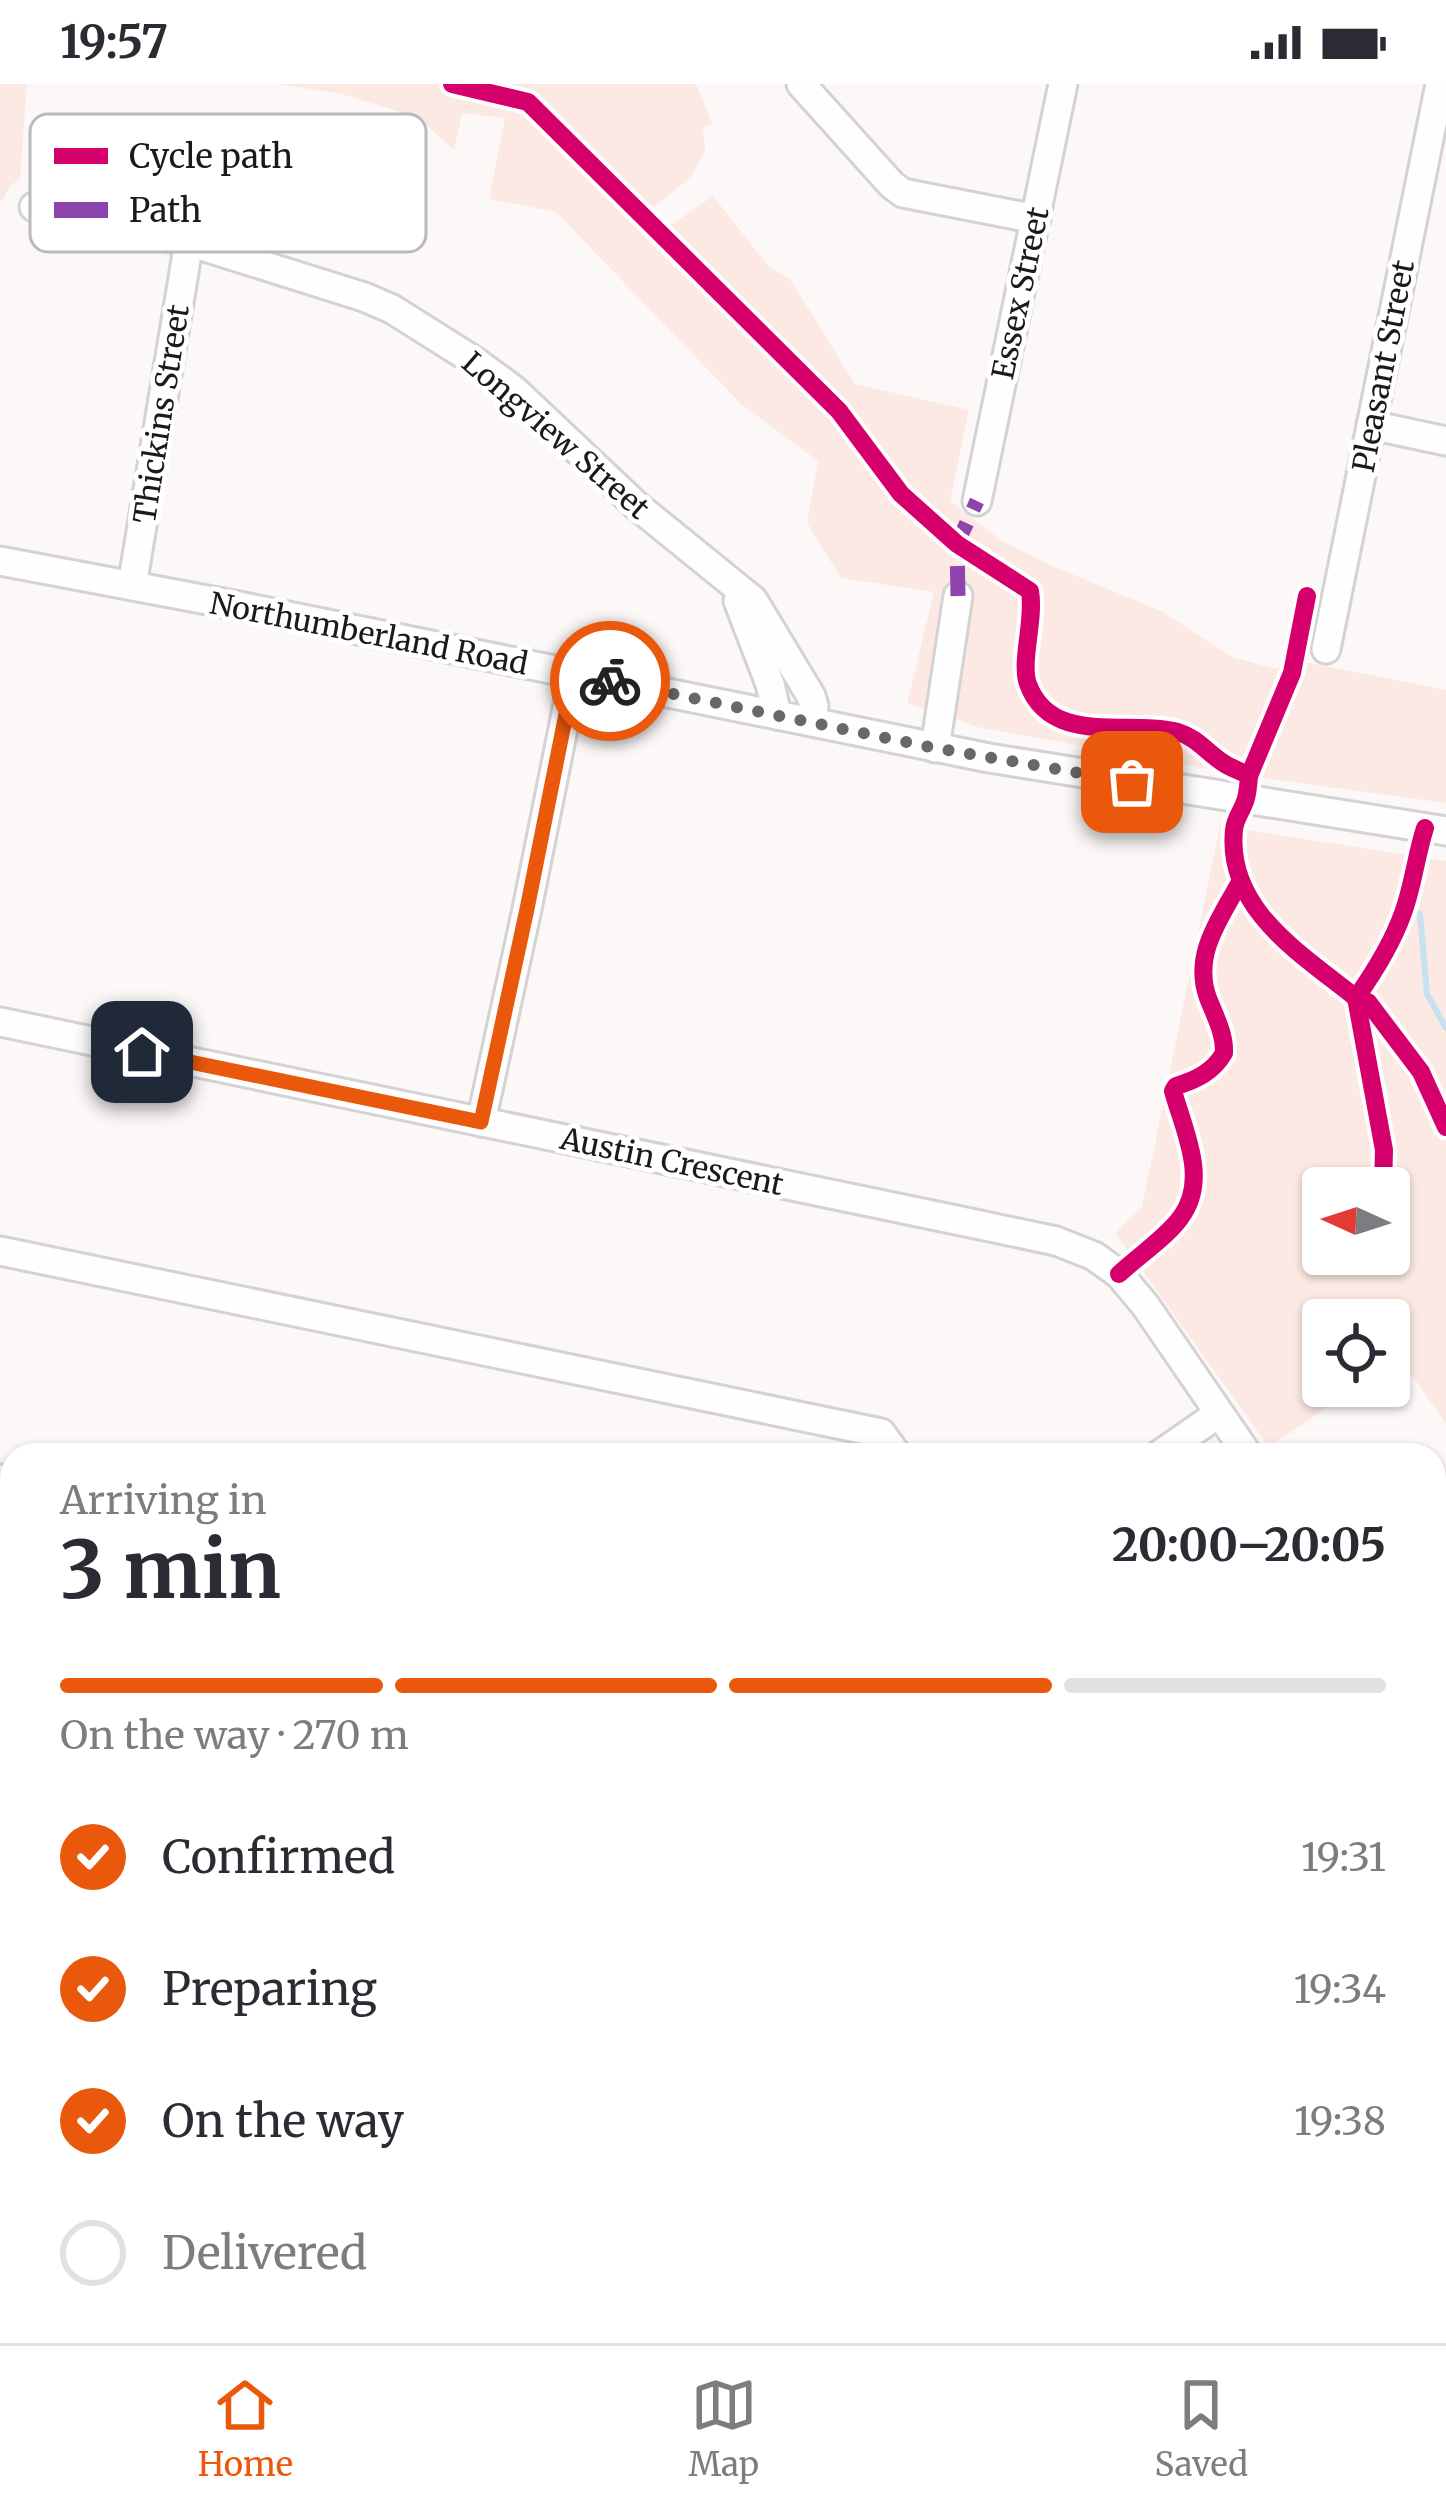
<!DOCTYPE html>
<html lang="en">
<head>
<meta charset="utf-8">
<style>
  :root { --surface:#fff; --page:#f2f2f3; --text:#2b2b33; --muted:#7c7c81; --line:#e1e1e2; --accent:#ea580c }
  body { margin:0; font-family:Merriweather,serif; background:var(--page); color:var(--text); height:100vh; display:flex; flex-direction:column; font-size:45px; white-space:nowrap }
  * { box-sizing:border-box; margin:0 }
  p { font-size:39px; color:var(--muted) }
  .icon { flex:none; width:66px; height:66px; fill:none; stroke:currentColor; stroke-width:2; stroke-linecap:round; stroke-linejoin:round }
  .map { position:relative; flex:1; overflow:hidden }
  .sheet { position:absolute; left:0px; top:1359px; width:1446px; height:900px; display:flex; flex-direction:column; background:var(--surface); border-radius:36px 36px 0 0; box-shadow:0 3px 9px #0004 }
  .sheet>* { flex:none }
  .needle { width:78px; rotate:273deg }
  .buttons { position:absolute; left:1302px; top:1083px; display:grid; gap:24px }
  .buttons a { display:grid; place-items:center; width:108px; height:108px; border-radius:12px; background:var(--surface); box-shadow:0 3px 9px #0004; font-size:60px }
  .pin { position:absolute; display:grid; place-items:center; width:102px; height:102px; color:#fff; margin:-51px; border-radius:24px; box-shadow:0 6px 18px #0006 }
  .courier { position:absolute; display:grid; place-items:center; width:120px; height:120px; margin:-60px; border:9px solid #ea580c; border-radius:50%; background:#fff; color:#222; box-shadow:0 3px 15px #0007 }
  .overview em { font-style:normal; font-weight:700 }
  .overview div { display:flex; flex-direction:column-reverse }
  .overview { display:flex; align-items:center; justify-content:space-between; height:204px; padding:0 60px }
  h1 { font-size:78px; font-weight:700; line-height:90px }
  .bar { display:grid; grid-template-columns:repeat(4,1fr); gap:18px 12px; align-content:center; height:144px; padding:0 60px }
  .bar i { height:15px; border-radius:9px; background:var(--line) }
  .bar .selected { background:var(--accent) }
  .bar p { grid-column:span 4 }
  ol { padding:0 60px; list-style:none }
  li { display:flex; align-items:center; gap:36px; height:132px }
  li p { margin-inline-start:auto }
  li .icon { padding:12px; border-radius:50%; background:var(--accent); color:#fff; stroke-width:4 }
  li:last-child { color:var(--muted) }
  li i { width:66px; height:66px; border:6px solid var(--line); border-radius:50% }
  .status { display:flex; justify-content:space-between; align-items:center; height:84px; padding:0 60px; background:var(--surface); direction:ltr }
  .status svg { height:33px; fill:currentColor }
  .dock { display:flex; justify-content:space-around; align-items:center; height:168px; border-top:3px solid var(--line); background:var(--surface); font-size:33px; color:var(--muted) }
  .dock a { display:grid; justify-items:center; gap:6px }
  .dock .selected { color:var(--accent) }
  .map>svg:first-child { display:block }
</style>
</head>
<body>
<div class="status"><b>19:57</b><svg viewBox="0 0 49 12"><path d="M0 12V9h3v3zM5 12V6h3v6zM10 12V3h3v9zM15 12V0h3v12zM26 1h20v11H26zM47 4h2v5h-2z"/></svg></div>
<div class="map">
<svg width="1446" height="2259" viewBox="0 0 1446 2259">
  <rect width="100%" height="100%" fill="#fbf8f7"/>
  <polygon fill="#f0e7e5" points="1033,2247 1099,2247 1074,2259 1008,2259"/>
  <g fill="#fce9e3" fill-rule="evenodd">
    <polygon points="0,0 27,0 20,95 10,102 2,118 0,116"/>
    <polygon points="279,0 696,0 712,39 703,43 705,67 692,92 649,127 664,146 713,112 769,183 790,195 855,300 969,326 950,417 1002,457 1057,484 1161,527 1232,573 1276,585 1294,576 1446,606 1446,719 1249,692 977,643 941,629 907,620 934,508 841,494 807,439 818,377 741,320 556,128 489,115 505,34 462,29 454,66 417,33 341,10"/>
    <path d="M1220 742 1446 777V1340L1400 1274 1389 1281V1236H1323V1302H1358L1269 1363 1115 1149 1142 1123ZM1323 1104H1389V1170H1323Z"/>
    <polygon points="1446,2012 1446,2072 1434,2077 1434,2016"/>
    <polygon points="913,2247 1033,2247 1008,2259 889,2259"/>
    <polygon points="1099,2247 1160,2247 1136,2259 1074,2259"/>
  </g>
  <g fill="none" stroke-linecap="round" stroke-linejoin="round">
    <polyline stroke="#c4e2ef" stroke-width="6" points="1420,830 1427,910 1446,944"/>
  </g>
  <g fill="#dedcdc" stroke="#bab7b7" stroke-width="3">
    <polygon points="1446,1621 1446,1635 1435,1637 1434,1622"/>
    <polygon points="1435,1730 1446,1735 1446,1776 1434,1780"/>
    <polygon points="1446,1776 1446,1815 1434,1819 1434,1780"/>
    <polygon points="1446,1815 1446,1846 1441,1847 1434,1819"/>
  </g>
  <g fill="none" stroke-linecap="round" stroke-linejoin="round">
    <defs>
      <g id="minor">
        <polyline points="801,0 892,101 903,109 1036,135"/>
        <polyline points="34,123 189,158 364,213 392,225 476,278 514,306 637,422 753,516 811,612 814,622 812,638"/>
        <polyline points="1371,341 1446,357"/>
        <polyline points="977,417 1063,0"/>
        <polyline points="0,477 239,522 989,674 1446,747"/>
        <polyline points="132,502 189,158"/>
        <polyline points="738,517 770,600 777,631"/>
        <polyline points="1326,565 1440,0"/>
        <polyline points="935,664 958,512"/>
        <polyline points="0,938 961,1137 1056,1157 1094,1172 1119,1190 1145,1221 1248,1371"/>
        <polyline points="481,1038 527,825 574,590"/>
        <polyline points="0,1167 881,1349 897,1371"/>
        <polyline points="1159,1371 1218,1330"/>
        <polyline points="0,1395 12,1397"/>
        <polyline points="0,1621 12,1623"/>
        <polyline points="0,1851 12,1853"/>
        <polyline points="1434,2009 1446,2004"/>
        <polyline points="0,2089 12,2030"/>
        <polyline points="1297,2247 1300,2259"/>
        <polyline points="191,2259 193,2247"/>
        <polyline points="865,2259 890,2247"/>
      </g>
    </defs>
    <use href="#minor" stroke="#d4d2d2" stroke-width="33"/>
    <use href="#minor" stroke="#fefefe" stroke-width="27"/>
    <g stroke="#bdbcbc" stroke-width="6" stroke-dasharray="18 9" stroke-linecap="butt">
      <polyline points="1434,2084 1446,2079"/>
      <polyline points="1053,2259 1078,2247"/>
    </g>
    <polyline stroke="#8e44ad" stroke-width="15" stroke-dasharray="30 15" stroke-linecap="butt" points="958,512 957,460 977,417"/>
    <defs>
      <g id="cycleway">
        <path d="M452 0 528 18 839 327 901 410 957 460 1030 507C1035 536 1020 578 1028 600 1051 663 1129 635 1178 648 1198 654 1208 670 1225 680 1233 685 1241 687 1249 692 1248 702 1248 712 1244 720 1240 730 1235 735 1234 746 1226 826 1302 870 1356 914L1368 918 1421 988 1446 1043"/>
        <polyline points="1249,692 1292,589 1307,512"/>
        <path d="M1383 1104 1384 1066 1356 914C1375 887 1392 860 1403 829 1413 802 1416 772 1425 744"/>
        <path d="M1119 1190C1137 1173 1167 1153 1181 1133 1209 1095 1184 1047 1173 1007L1176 1002C1196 996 1213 988 1224 969 1225 950 1215 932 1208 914 1192 871 1220 835 1240 798"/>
      </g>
    </defs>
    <use href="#cycleway" stroke="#fff" stroke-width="26"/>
    <use href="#cycleway" stroke="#d6006c" stroke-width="18"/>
  </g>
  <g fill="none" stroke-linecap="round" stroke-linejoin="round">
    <polyline stroke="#696767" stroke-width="12" stroke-dasharray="0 21.6" points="610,597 935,664 1132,698"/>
    <polyline stroke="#ea580c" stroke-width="15" points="142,968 481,1038 527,825 574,590 610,597"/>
  </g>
  <g text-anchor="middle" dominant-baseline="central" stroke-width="10" stroke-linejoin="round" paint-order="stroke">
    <g font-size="30" fill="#1b1919" stroke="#fff">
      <text transform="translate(1020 209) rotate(-78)">Essex Street</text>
      <text transform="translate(1383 282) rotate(-79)">Pleasant Street</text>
      <text transform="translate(161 330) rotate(-81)">Thickins Street</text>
      <text transform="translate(556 351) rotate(41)">Longview Street</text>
      <text transform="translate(369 549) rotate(11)">Northumberland Road</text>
      <text transform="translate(672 1077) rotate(12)">Austin Crescent</text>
    </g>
  </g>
  <rect x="30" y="30" width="396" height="138" rx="18" fill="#fff" stroke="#bbbaba" stroke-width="3"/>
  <rect x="54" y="64" width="54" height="16" fill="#d6006c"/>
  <rect x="54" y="118" width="54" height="16" fill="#8e44ad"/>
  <g font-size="33" fill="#1b1919">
    <text x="129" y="84">Cycle path</text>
    <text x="129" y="138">Path</text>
  </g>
</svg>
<div class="buttons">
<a><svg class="needle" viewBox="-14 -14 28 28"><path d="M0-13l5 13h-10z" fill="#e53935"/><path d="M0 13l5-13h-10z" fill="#7c7c81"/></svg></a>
<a><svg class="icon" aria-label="locate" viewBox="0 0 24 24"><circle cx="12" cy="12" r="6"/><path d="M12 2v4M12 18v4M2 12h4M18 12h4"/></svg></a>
</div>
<div class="pin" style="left:1132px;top:698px;background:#ea580c"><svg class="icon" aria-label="bag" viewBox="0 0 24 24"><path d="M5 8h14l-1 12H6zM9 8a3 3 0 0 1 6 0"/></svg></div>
<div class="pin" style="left:142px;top:968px;background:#1f2937"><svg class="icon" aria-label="home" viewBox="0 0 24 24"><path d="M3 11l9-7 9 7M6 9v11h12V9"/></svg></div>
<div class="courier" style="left:610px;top:597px"><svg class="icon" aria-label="bike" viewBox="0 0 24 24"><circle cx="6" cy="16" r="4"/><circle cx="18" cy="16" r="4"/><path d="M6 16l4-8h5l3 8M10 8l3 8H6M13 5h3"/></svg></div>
<section class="sheet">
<div class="overview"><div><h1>3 min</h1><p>Arriving in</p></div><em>20:00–20:05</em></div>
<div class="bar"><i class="selected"></i><i class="selected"></i><i class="selected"></i><i></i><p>On the way · 270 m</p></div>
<ol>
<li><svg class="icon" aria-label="check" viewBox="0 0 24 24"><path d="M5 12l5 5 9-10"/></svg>Confirmed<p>19:31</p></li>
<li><svg class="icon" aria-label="check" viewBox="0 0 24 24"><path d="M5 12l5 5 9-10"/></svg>Preparing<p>19:34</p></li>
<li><svg class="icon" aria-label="check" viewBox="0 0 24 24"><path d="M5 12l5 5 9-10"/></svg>On the way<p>19:38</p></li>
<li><i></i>Delivered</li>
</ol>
</section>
</div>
<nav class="dock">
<a class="selected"><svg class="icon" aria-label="home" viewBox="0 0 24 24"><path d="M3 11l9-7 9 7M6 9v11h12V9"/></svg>Home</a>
<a><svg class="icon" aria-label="map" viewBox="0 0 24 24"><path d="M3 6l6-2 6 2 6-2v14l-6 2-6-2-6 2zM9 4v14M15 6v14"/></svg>Map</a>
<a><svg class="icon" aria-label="saved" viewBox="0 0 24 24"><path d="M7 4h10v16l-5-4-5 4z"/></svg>Saved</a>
</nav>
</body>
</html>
